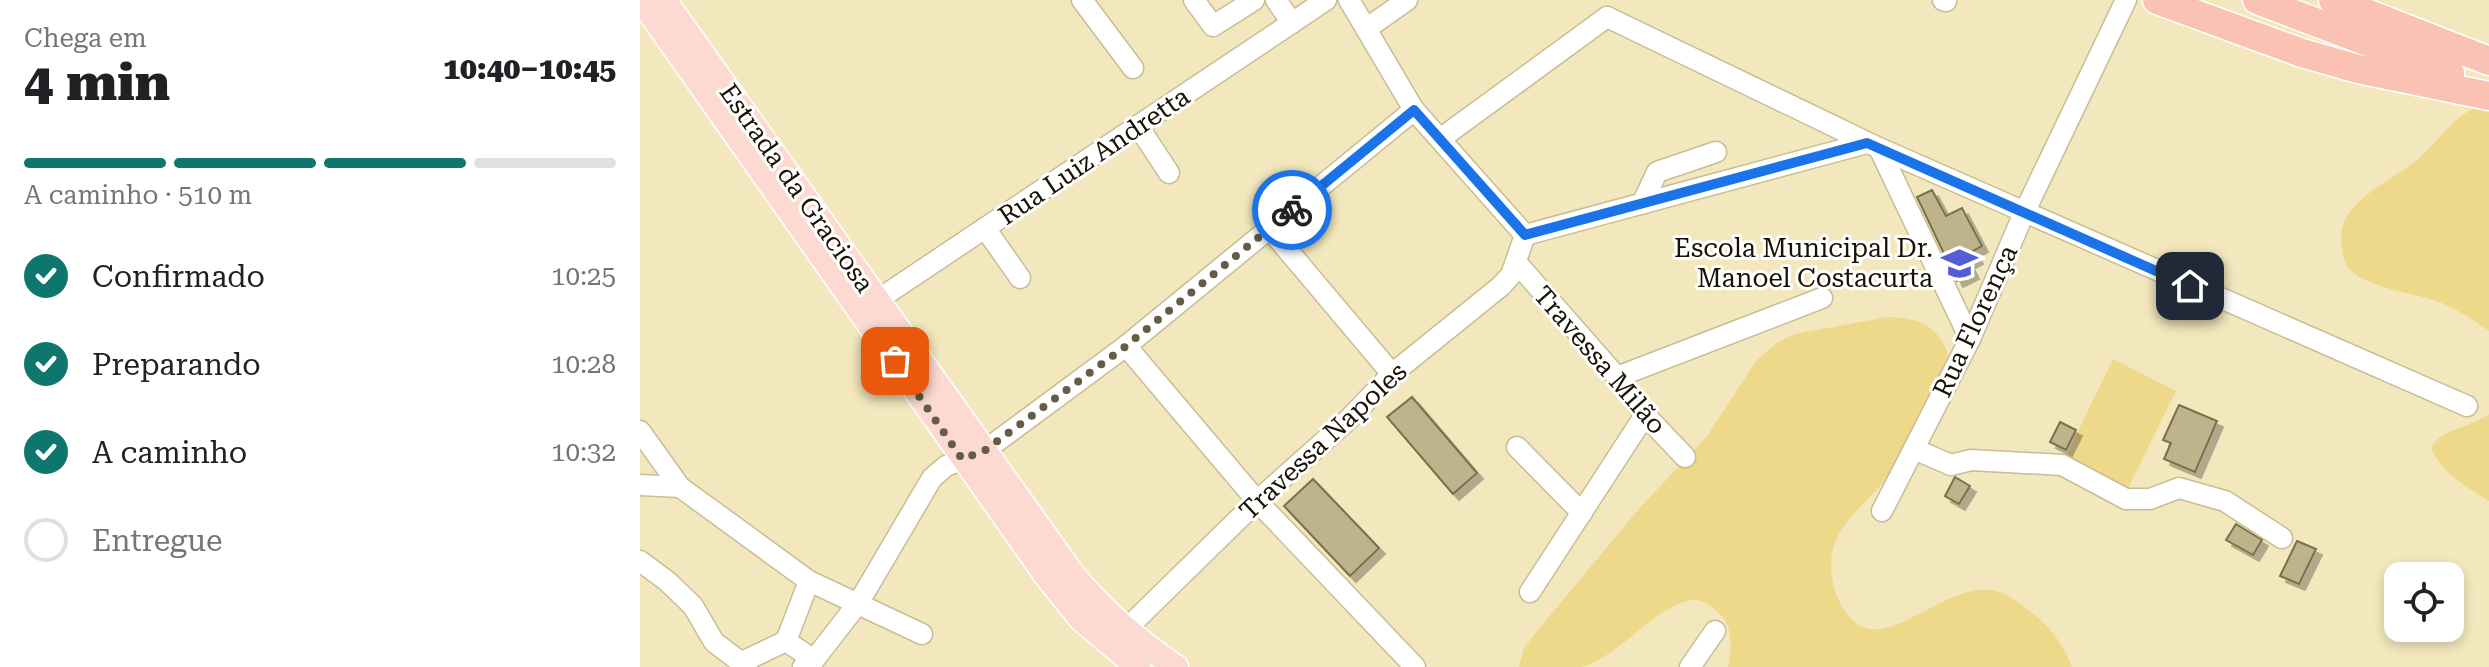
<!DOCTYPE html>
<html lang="pt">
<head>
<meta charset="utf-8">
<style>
  :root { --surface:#fff; --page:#f2f2f2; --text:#202124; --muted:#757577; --line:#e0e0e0; --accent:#0f766e }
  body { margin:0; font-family:"Roboto Serif",serif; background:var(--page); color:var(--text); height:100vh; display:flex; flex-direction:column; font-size:30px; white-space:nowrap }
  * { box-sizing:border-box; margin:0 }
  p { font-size:26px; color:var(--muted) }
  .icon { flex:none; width:44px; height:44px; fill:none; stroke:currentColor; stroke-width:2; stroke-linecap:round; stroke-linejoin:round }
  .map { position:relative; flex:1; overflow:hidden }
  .sheet { display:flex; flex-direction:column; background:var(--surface); width:640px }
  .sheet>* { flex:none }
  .controls { position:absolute; left:1744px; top:562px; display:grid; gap:16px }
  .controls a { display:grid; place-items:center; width:80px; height:80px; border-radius:16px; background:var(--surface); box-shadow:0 4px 12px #0003; font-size:40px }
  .pin { position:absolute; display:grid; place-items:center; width:68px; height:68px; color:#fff; margin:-34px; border-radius:16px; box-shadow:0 4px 12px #0006 }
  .courier { position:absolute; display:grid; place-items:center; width:80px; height:80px; margin:-40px; border:6px solid #1a73e8; border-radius:50%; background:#fff; color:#222; box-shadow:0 2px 10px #0007 }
  .summary em { font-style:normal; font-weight:800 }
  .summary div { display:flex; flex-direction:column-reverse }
  .summary { display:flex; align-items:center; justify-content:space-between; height:136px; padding:0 24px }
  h1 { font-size:52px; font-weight:800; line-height:60px }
  .bar { display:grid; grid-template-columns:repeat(4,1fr); gap:12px 8px; align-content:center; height:96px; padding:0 24px }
  .bar i { height:10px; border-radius:6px; background:var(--line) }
  .bar .on { background:var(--accent) }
  .bar p { grid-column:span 4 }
  ol { padding:0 24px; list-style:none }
  li { display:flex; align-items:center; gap:24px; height:88px }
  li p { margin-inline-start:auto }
  li .icon { padding:8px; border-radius:50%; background:var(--accent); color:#fff; stroke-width:4 }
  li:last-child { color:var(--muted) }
  li i { width:44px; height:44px; border:4px solid var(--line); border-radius:50% }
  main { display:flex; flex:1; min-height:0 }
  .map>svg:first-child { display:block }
</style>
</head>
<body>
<main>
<section class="sheet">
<div class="summary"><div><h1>4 min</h1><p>Chega em</p></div><em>10:40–10:45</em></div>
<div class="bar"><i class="on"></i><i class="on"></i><i class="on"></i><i></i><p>A caminho · 510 m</p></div>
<ol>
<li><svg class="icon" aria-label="check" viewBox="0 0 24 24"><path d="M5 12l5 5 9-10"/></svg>Confirmado<p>10:25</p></li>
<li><svg class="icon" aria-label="check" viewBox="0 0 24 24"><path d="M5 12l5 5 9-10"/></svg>Preparando<p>10:28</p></li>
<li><svg class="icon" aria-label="check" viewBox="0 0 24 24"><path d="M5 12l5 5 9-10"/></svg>A caminho<p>10:32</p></li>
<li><i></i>Entregue</li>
</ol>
</section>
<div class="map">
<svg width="1849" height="667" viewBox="0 0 1849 667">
  <defs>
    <filter id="shadow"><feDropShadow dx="6" dy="6" stdDeviation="0" flood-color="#0004"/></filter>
  </defs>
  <rect width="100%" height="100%" fill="#f2e7bd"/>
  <g fill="#eed98b">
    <path d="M1849 103V331C1832 319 1816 308 1796 301 1770 292 1729 288 1710 270 1704 264 1703 255 1702 247 1693 203 1753 181 1778 159 1804 137 1814 112 1849 103Z"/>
    <path d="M1247 317C1282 318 1300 326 1310 361 1297 386 1284 411 1270 437 1264 449 1258 463 1250 474 1220 513 1180 531 1194 587 1197 599 1205 615 1216 623 1248 650 1307 583 1351 590 1365 592 1377 601 1388 610 1408 624 1424 644 1432 667H1088C1092 651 1093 626 1080 614 1074 608 1063 599 1053 600 1017 604 979 657 942 667 925 667 896 667 879 667L884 648 898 630 998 510 1067 436 1116 361 1138 342 1155 334Z"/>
    <polygon points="1473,359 1536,391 1487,490 1425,458"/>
    <path d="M1849 414V501C1826 486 1801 474 1791 447 1802 429 1832 427 1849 414Z"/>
  </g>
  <g fill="#beb38b" stroke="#7a704a" stroke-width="2" filter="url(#shadow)">
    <polygon points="1292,190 1306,216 1322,208 1342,246 1333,251 1337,258 1328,263 1333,273 1317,281 1277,197"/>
    <polygon points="772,397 837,473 813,494 747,417"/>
    <polygon points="1539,405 1577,421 1555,472 1524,459 1531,443 1523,440"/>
    <polygon points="1420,422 1436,430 1426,450 1410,442"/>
    <polygon points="1315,477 1330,486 1319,504 1305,496"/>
    <polygon points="673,479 739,548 710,576 644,506"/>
    <polygon points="1596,524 1622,540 1613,555 1586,540"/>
    <polygon points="1657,541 1676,549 1659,584 1640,576"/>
  </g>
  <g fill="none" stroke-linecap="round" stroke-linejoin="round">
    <defs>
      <g id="minor">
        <polyline points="442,0 493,68"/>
        <polyline points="554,0 573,26 614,0"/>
        <polyline points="636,0 652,23"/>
        <polyline points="709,0 774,110 885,235"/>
        <polyline points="1303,0 1306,1"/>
        <polyline points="967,17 1239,148 1827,406"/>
        <polyline points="726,29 767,0"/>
        <polyline points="498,126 529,173"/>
        <polyline points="800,139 967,17"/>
        <polyline points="1239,148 1330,339"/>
        <polyline points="1002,204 1017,172 1076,152"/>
        <polyline points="345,228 380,278"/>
        <polyline points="629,228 752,374"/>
        <polyline points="885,235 1227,143"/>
        <polyline points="876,262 977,377 1005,415 1045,457"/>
        <polyline points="227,307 686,0"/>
        <polyline points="486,346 617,501 775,667"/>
        <polyline points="977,377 1182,298"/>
        <polyline points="0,431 40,487 169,581 282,634"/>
        <polyline points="877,447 942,513"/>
        <polyline points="1274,449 1311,465 1331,460 1422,465 1486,499 1510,499 1539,488 1585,501 1642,538"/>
        <polyline points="0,485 40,487"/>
        <polyline points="1242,511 1330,339 1384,213 1486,0"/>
        <polyline points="0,561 27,581 53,606 74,642 107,667"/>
        <polyline points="169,581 146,641 174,660"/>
        <polyline points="890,592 1005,415"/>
        <polyline points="476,639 617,501 708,420 752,374 861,286 871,275 885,235"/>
        <polyline points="100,663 146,641"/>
        <polyline points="163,667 174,660 219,602 292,478 306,466 344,451 486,346 774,110"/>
        <polyline points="1050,667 1075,631"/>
      </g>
      <g id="major">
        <polyline points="1,0 408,578 441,619 498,667"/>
        <path d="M24 0 433 575C463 611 497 641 536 667"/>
      </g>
      <g id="highway">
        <polyline points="1517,0 1662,53 1718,69 1849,96"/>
        <polyline points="1617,0 1810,73"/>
        <polyline points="1693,0 1849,61"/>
      </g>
    </defs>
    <use href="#minor" stroke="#c8bd94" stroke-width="23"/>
    <use href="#major" stroke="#fff" stroke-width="27"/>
    <use href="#highway" stroke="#fff" stroke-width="31"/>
    <use href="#minor" stroke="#fff" stroke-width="20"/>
    <use href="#major" stroke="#fcdad1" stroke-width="24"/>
    <use href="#highway" stroke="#fac2b3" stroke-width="28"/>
  </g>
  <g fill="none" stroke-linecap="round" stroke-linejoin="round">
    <polyline stroke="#645d45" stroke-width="8" stroke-dasharray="0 14.4" points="255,361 322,459 344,451 486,346 652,210"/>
    <polyline stroke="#1a73e8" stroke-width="10" points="652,210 774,110 885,235 1227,143 1550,286"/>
  </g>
  <defs>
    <symbol id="school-bare" viewBox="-9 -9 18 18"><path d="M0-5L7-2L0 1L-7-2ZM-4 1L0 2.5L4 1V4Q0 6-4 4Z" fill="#545ed4" stroke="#fff" stroke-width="2.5" paint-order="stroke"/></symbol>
  </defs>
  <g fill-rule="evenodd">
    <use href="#school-bare" x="1294" y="238" width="51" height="51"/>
  </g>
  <g text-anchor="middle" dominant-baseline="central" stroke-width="6" stroke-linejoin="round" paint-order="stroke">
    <g font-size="26" fill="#171204" stroke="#fff">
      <text transform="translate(454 156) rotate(-34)">Rua Luiz Andretta</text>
      <text transform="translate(157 188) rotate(55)">Estrada da Graciosa</text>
      <text transform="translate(1335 321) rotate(-65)">Rua Florença</text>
      <text transform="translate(960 360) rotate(49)">Travessa Milão</text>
      <text transform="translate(683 441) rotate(-43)">Travessa Napoles</text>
    </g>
    <g font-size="26" fill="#171204" stroke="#fff" text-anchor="end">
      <text x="1293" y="248">Escola Municipal Dr.<tspan x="1293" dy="30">Manoel Costacurta</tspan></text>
    </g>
  </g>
</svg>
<div class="controls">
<a><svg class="icon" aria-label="locate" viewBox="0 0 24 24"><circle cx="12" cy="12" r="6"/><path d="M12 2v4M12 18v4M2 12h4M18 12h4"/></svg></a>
</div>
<div class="pin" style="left:255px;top:361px;background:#ea580c"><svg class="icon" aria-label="bag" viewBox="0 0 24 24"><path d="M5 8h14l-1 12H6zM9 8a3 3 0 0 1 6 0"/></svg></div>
<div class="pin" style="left:1550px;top:286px;background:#1f2937"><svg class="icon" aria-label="home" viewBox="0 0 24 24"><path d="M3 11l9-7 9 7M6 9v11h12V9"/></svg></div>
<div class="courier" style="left:652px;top:210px"><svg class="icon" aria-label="bike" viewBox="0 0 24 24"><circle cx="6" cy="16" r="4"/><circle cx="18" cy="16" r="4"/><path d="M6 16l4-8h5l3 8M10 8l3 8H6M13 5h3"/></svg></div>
</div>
</main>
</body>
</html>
